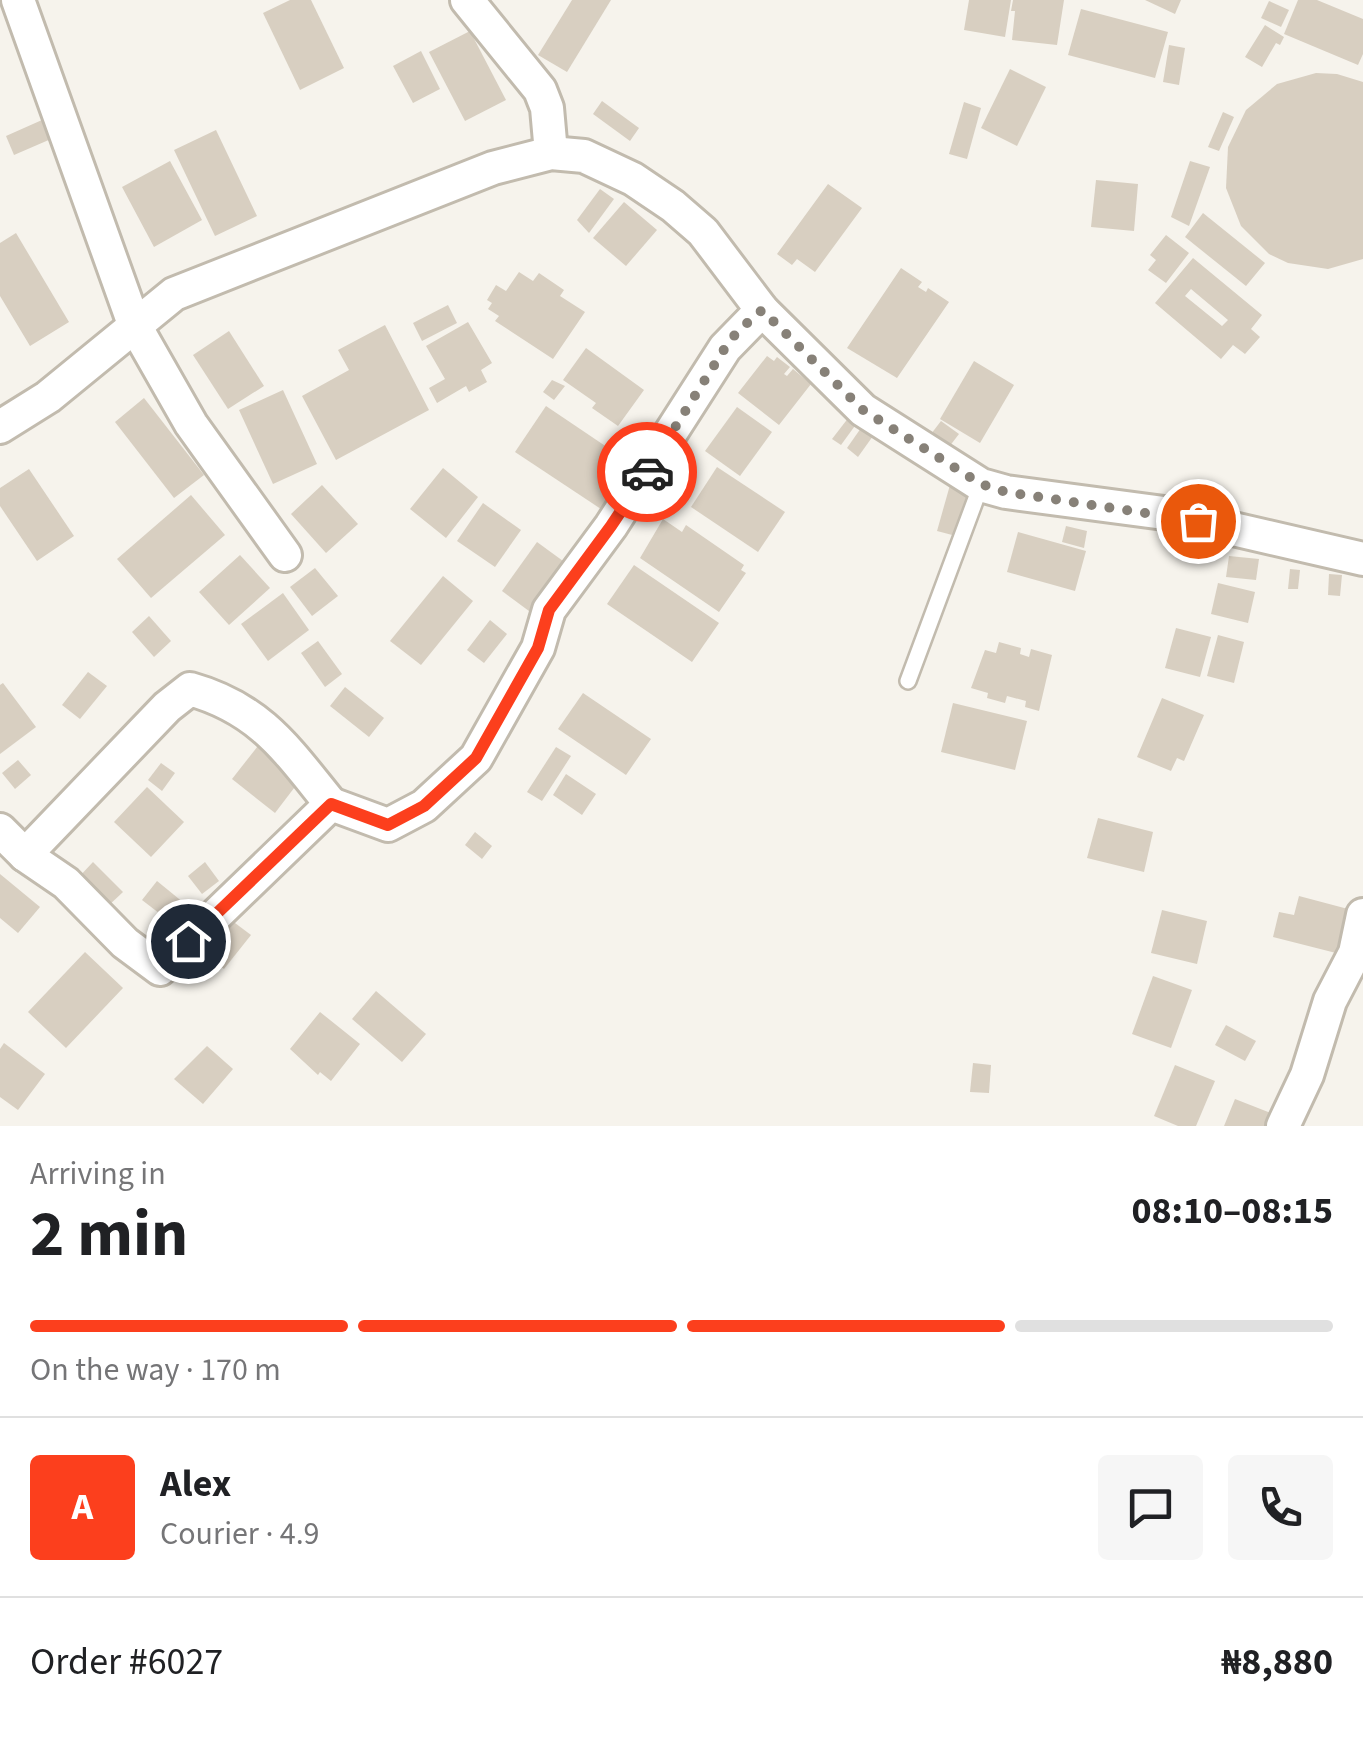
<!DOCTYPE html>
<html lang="en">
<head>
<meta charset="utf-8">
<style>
  :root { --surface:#fff; --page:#f6f6f6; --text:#202124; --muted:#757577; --line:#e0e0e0; --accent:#fc3f1d }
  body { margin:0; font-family:"Source Sans 3",sans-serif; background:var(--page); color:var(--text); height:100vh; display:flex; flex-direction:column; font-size:38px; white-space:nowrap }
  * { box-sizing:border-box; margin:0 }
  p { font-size:32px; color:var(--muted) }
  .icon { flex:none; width:55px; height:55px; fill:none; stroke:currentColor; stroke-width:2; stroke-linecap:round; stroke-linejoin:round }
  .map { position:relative; height:1126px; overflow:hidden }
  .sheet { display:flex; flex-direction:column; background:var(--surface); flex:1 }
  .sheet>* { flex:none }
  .pin { position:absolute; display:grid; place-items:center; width:85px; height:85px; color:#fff; margin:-42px; border:5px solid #fff; border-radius:50%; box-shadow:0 2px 10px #0007 }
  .courier { position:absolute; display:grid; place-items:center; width:100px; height:100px; margin:-50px; border:8px solid #fc3f1d; border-radius:50%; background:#fff; color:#222; box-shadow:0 2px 12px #0007 }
  .headline em { font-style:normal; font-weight:700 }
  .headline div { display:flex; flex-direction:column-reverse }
  .headline { display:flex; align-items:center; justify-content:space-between; height:170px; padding:0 30px }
  h1 { font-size:65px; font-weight:700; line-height:75px }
  .bar { display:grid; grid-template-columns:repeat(4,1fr); gap:15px 10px; align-content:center; height:120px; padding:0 30px }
  .bar i { height:12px; border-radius:8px; background:var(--line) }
  .bar .current { background:var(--accent) }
  .bar p { grid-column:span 4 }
  .line { display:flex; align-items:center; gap:25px; padding:0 30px; border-top:2px solid var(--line) }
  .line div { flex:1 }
  .round { display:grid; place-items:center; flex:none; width:105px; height:105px; border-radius:10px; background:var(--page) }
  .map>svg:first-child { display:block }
</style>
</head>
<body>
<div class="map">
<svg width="1363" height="1126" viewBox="0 0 1363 1126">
  <rect width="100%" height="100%" fill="#f6f3ec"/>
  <g fill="#d8cfc1" fill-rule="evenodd">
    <polygon points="290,0 311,0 344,68 300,90 263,13"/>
    <polygon points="572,0 611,0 567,72 538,55"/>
    <polygon points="969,0 1011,0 1005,37 964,30"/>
    <polygon points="1013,0 1064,0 1057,45 1012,40 1015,11 1011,11"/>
    <polygon points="1145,0 1181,0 1175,14"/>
    <polygon points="1298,0 1317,0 1363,19 1363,54 1358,65 1284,34"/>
    <polygon points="1269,1 1289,10 1281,27 1261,18"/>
    <polygon points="1081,9 1168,32 1155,78 1068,55"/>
    <polygon points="1265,25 1284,37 1280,45 1276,43 1262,67 1245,57"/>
    <polygon points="470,31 506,100 465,121 429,52"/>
    <polygon points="1169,45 1185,48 1179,85 1163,82"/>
    <polygon points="421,51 440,89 413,103 393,66"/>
    <polygon points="1010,69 1046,87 1017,146 981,128"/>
    <polygon points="1316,73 1337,74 1363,82 1363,259 1328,269 1288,263 1269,254 1241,226 1226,188 1228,147 1246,110 1277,84"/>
    <polygon points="602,101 639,128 630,141 593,114"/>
    <polygon points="964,102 981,108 967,159 949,154"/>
    <polygon points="1223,112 1234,117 1219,151 1208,147"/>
    <polygon points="42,120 51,139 14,155 6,136"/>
    <polygon points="216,130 257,216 215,236 174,150"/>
    <polygon points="170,161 202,220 154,247 122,187"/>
    <polygon points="1190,161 1210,167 1189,226 1171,217"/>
    <polygon points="1096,180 1138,184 1134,231 1091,227"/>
    <polygon points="828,184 862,208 815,272 797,259 792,265 777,254"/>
    <polygon points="600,189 614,199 589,233 577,220"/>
    <polygon points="624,202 657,230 626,266 593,238"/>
    <polygon points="1203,213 1265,263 1246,286 1185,237"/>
    <polygon points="16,233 69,322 30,346 0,296 0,243"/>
    <polygon points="1166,235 1189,253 1166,283 1148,270 1156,260 1150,255"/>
    <path d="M1193 258 1262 315 1251 329 1260 337 1245 354 1233 345 1221 359 1155 303ZM1191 289 1228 320 1222 326 1185 296Z"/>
    <polygon points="901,268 922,282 918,287 926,292 928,288 949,302 897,378 847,348"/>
    <polygon points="519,272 533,281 539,273 564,290 560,296 585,312 553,359 495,321 499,316 488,309 492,303 487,300 496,285 506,291"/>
    <polygon points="448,305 457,323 422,341 413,323"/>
    <polygon points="468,322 492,363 481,370 487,382 469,392 466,386 437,403 429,388 445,379 426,346"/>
    <polygon points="385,325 429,410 336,460 302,396 349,370 338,350"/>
    <polygon points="229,331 264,386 228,409 193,355"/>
    <polygon points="586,348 644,390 618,426 592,408 596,403 563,380"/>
    <polygon points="767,356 774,361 777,357 790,367 784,374 787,376 793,369 811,384 779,425 738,393"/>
    <polygon points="974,361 1014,385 980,443 940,419"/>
    <polygon points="552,380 565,386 554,400 543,392"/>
    <polygon points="283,390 317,464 273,484 239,410"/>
    <polygon points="144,398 204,475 174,498 115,422"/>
    <polygon points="546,406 635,466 604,511 515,452"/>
    <polygon points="737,407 772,432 740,476 705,451"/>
    <polygon points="849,417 857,423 841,445 832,439"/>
    <polygon points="941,421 959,434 949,447 931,434"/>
    <polygon points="861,428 873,436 858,457 847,448"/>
    <polygon points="717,467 785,512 758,552 691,507"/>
    <polygon points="443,468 478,497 446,538 410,509"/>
    <polygon points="29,469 74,536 37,561 0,506 0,488"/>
    <polygon points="322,485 358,524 326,553 291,514"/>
    <polygon points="950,485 969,491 956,536 937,531"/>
    <polygon points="191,495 225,535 151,598 117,559"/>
    <polygon points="483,503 521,530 495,567 457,541"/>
    <polygon points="663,519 682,532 686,525 744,565 741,570 746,573 719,612 640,558"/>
    <polygon points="1066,526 1087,531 1084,548 1062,542"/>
    <polygon points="1018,532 1086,551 1075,591 1007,572"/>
    <polygon points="537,542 574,569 533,614 502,591"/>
    <polygon points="240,555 270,588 229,625 199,592"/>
    <polygon points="1229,556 1259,559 1256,580 1226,577"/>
    <polygon points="634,565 719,623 692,662 607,604"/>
    <polygon points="315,568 338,596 312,616 290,587"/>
    <polygon points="1290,569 1300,570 1298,589 1288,589"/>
    <polygon points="1329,574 1342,575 1340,596 1328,595"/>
    <polygon points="443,576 473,601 421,665 390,641"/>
    <polygon points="1218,583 1255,592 1248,623 1211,614"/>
    <polygon points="283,593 309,630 268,661 241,624"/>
    <polygon points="149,616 171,641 154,657 132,632"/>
    <polygon points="490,620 507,634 484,663 467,650"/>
    <polygon points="1176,628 1211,637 1200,677 1165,668"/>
    <polygon points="1218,635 1244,642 1234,683 1207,676"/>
    <polygon points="318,641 342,674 325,687 301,653"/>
    <polygon points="999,642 1021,648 1020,654 1029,657 1031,649 1052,655 1039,711 1025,707 1026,701 1007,696 1005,703 987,698 988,693 971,688 985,650 996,653"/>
    <polygon points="88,672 107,686 80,719 62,705"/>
    <polygon points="3,683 36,727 0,754 0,685"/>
    <polygon points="345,687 384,718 369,737 330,706"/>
    <polygon points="583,693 651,739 626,775 558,729"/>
    <polygon points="1162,698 1204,715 1184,761 1177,758 1171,771 1137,757"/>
    <polygon points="953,703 1027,721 1015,770 941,752"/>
    <polygon points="261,742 304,775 275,813 232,779"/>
    <polygon points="556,747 571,756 542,801 527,792"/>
    <polygon points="18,760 31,775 15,789 2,773"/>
    <polygon points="161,763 175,773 162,791 148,780"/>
    <polygon points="566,774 596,794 582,815 553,795"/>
    <polygon points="147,787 184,822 151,857 114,822"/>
    <polygon points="1098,818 1153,832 1144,872 1087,858"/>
    <polygon points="475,832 492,846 482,859 465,845"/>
    <polygon points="93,862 123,892 107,907 78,878"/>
    <polygon points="205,862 219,881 202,894 188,876"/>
    <polygon points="0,874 40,907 18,933 0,918"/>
    <polygon points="157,881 195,912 181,930 142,900"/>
    <polygon points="1299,896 1348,909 1336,953 1273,937 1279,912 1294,915"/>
    <polygon points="1162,910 1207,921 1197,964 1151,953"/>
    <polygon points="231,920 251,935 224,969 205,954"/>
    <polygon points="85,952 123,988 66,1048 28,1012"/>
    <polygon points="1153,976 1192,990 1171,1048 1132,1034"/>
    <polygon points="376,991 426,1034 402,1062 352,1019"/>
    <polygon points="320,1012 360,1044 331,1081 320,1072 318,1075 290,1049"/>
    <polygon points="1226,1025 1256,1041 1245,1061 1215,1045"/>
    <polygon points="4,1043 45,1074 18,1110 0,1097 0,1049"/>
    <polygon points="207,1046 233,1069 203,1104 174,1079"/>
    <polygon points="973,1063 991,1065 989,1093 970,1092"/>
    <polygon points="1175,1065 1215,1081 1196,1126 1178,1126 1154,1116"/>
    <polygon points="1235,1099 1273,1114 1268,1126 1224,1126"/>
  </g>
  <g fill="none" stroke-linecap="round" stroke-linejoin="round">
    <defs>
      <polyline id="lane" points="908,681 981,485"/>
      <g id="street">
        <polyline points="18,0 134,324 191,424 285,555"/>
        <polyline points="467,0 540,90 547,108 551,153"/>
        <polyline points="0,427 48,397 174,294 493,168 551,153 584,156 633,179 673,206 703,232 762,310 863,410 981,485 1006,492 1164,513 1363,559"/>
        <polyline points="0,830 25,855 66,883 125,943 160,969 331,804 388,825 424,806 476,758 538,648 549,610 611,526 725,348 762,310"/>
        <path d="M25 855 167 707 190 689C261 709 287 750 331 804"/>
        <polyline points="1283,1126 1307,1075 1330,1001 1355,953 1363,915"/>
      </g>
    </defs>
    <use href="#lane" stroke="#c2bbae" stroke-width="20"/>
    <use href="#street" stroke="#c2bbae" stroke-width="38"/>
    <use href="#lane" stroke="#fff" stroke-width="15"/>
    <use href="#street" stroke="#fff" stroke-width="32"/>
  </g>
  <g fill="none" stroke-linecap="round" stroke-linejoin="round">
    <polyline stroke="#878178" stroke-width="10" stroke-dasharray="0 18" points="647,472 725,348 737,332 762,310 863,410 981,484 1006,492 1198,521"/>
    <polyline stroke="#fc3f1d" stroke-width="12" points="188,941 331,804 388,825 424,806 476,758 538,648 549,610 611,526 647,472"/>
  </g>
</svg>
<div class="pin" style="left:1198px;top:521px;background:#ea580c"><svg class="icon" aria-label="bag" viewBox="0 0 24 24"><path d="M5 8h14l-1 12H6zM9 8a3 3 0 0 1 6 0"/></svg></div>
<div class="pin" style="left:188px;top:941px;background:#1f2937"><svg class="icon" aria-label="home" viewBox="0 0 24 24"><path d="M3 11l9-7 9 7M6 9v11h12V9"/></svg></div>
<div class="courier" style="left:647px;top:472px"><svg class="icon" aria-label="car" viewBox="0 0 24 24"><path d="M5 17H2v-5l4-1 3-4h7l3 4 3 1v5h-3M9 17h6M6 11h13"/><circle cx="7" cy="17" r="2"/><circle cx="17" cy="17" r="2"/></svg></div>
</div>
<section class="sheet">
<div class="headline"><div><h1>2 min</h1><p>Arriving in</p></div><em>08:10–08:15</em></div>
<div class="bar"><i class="current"></i><i class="current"></i><i class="current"></i><i></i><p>On the way · 170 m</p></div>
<div class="line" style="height:180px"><b class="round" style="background:var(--accent);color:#fff">A</b><div><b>Alex</b><p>Courier · 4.9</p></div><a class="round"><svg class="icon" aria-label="chat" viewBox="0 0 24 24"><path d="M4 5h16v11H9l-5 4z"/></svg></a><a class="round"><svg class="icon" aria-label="phone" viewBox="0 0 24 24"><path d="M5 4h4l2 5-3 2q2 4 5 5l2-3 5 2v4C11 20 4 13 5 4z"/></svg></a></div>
<div class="line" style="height:130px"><div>Order #6027</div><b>₦8,880</b></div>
</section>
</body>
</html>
